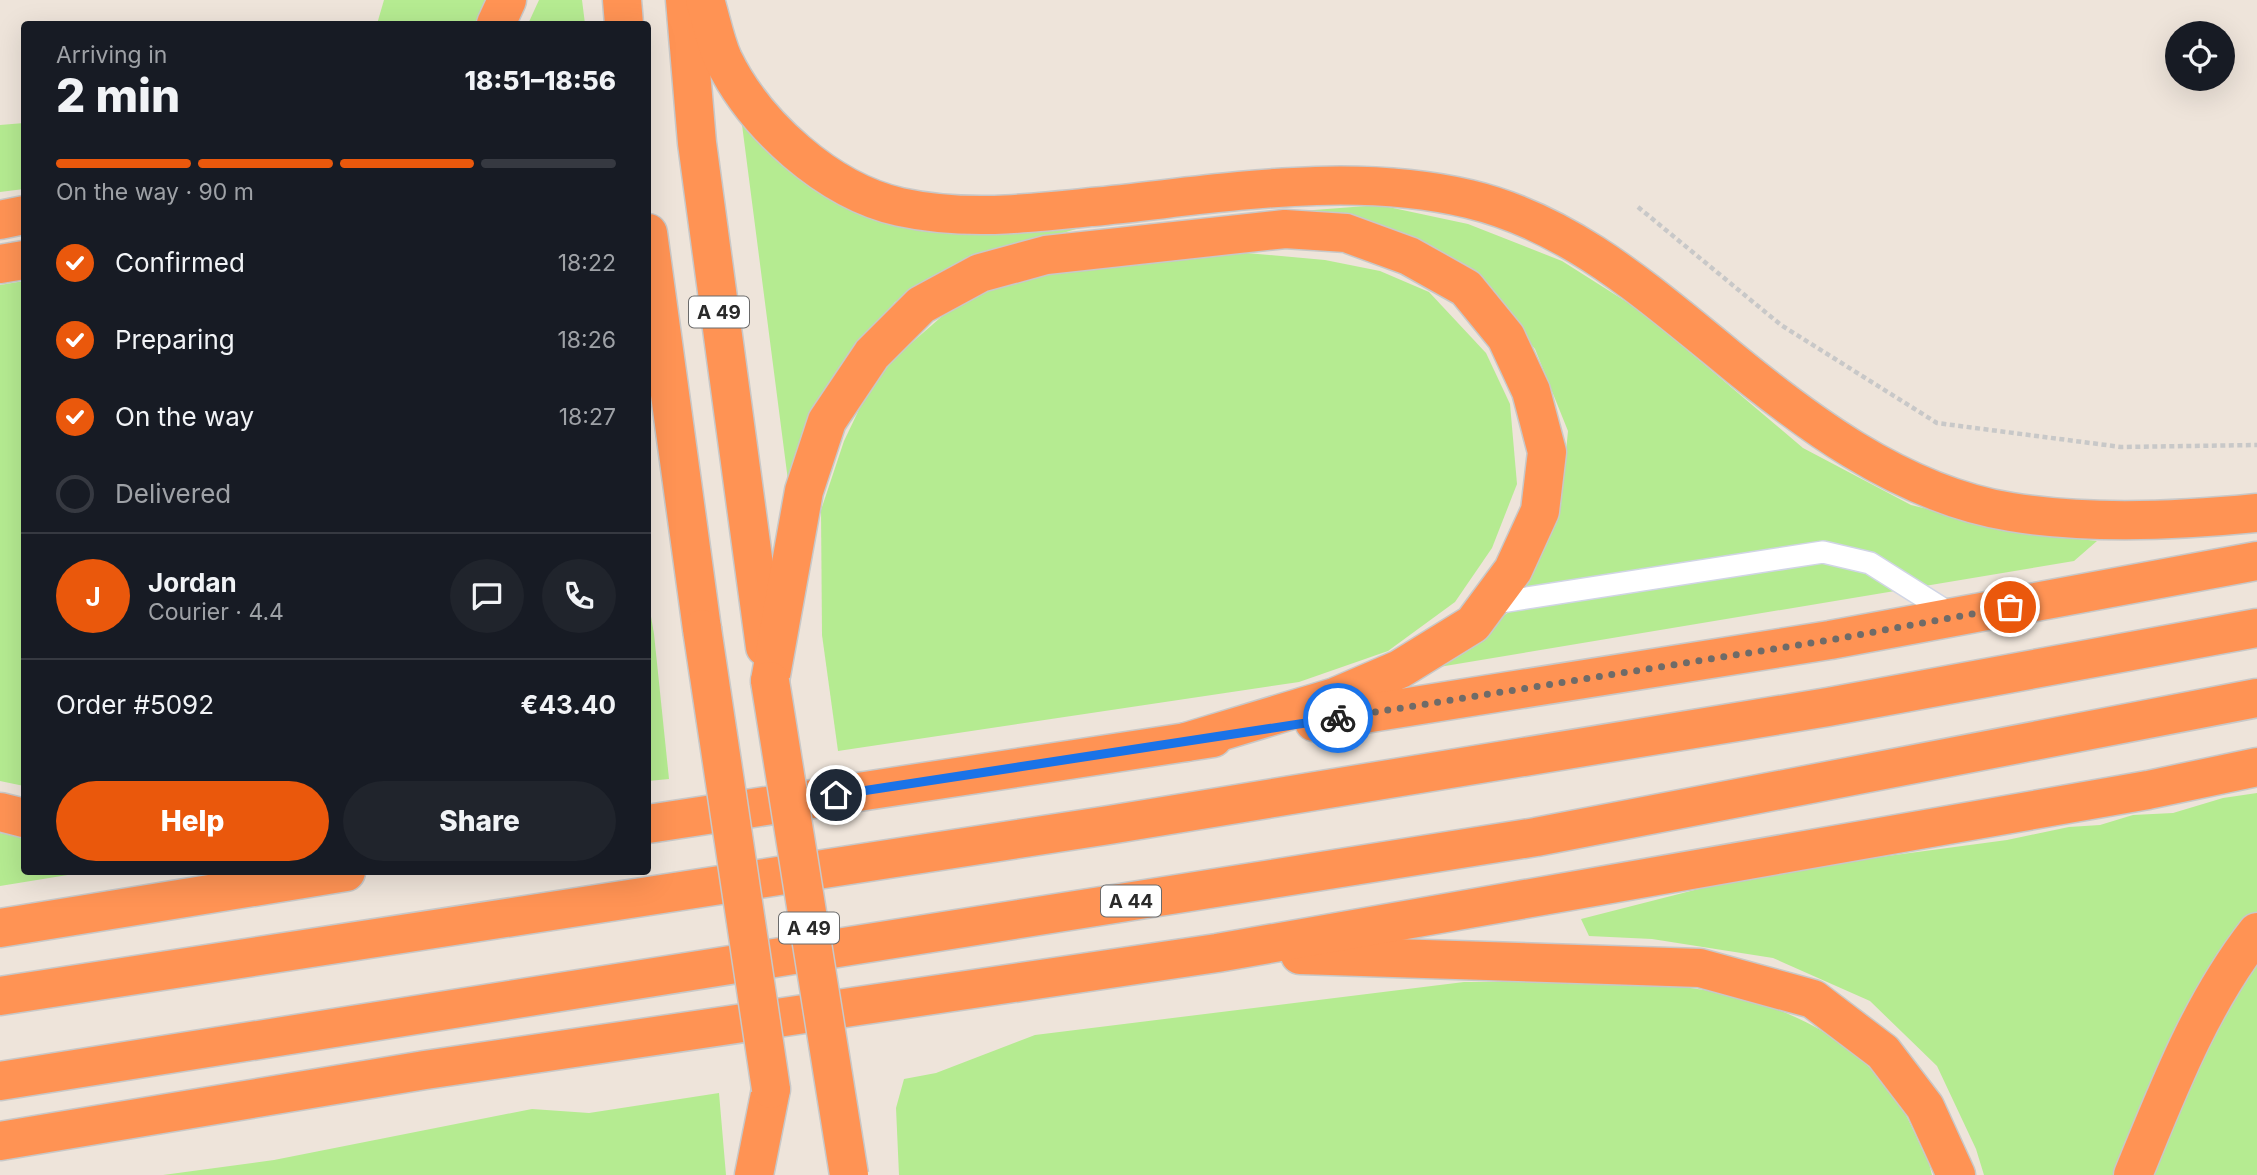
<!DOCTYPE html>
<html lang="en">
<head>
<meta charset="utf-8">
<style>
  :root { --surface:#171b24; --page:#20242c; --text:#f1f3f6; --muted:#9ea1a6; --line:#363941; --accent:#ea580c }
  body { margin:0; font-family:Inter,sans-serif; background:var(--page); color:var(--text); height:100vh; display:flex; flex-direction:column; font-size:26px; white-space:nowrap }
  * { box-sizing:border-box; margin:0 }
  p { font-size:23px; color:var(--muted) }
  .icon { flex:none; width:38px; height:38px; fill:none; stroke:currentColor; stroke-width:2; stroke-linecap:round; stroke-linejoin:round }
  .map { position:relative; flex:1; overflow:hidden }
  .panel { position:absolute; left:21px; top:21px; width:630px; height:854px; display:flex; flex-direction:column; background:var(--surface); border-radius:7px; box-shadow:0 7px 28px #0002 }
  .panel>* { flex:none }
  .tools { position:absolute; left:2165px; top:21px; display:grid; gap:14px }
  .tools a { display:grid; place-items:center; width:70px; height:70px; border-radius:50%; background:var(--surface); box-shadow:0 7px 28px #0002; font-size:35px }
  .pin { position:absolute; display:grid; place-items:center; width:60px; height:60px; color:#fff; margin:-30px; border:4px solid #fff; border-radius:50%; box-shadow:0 2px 7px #0007 }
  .courier { position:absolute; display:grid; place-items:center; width:70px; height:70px; margin:-35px; border:5px solid #1a73e8; border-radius:50%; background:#fff; color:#222; box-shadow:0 2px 9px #0007 }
  .headline em { font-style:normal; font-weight:800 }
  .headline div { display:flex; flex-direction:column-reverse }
  .headline { display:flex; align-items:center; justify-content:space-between; height:119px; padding:0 35px }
  h1 { font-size:46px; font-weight:800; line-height:52px }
  .bar { display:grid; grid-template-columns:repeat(4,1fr); gap:10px 7px; align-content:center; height:84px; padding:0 35px }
  .bar i { height:9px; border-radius:5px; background:var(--line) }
  .bar .on { background:var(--accent) }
  .bar p { grid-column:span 4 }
  .line { display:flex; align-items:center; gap:18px; padding:0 35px; border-top:2px solid var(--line) }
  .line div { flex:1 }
  .round { display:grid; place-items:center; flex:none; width:74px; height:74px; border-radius:37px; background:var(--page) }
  ol { padding:0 35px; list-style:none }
  li { display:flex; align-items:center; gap:21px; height:77px }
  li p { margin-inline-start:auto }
  li .icon { padding:7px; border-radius:50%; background:var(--accent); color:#fff; stroke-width:4 }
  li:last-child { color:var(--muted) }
  li i { width:38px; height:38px; border:4px solid var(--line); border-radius:50% }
  .cta { display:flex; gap:14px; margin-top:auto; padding:14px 35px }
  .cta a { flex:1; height:80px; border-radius:42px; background:var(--accent); color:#fff; font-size:28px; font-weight:800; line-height:80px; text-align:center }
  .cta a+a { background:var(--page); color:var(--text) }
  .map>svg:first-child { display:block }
</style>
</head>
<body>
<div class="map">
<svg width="2257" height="1175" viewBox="0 0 2257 1175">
  <rect width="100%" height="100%" fill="#eee4da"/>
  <g fill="#b5eb91">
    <polygon points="384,0 488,0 481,24 377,24"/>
    <polygon points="539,0 582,0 585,24 528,24"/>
    <polygon points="741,117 787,165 1083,227 967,261 895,302 848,357 790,496"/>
    <polygon points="24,123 24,189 0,192 0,125"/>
    <polygon points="1379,205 1468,224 1562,261 1641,311 1803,448 1911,505 2025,533 2097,541 2074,561 1433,668 1517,606 1545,545 1562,492 1568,431 1535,349 1464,265 1352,216 1275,213"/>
    <polygon points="1235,252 1325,260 1380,271 1429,292 1486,353 1510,404 1517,484 1492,548 1455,602 1388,651 1299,682 838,751 822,635 821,510 844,441 876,374 956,304 1022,273"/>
    <polygon points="24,281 24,786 0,781 0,285"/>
    <polygon points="648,599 654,634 669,779 648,781"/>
    <polygon points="2257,793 2257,1175 1984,1175 1976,1149 1937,1066 1870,1001 1773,958 1652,939 1589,936 1581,919 1722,883 1813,866 2007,840 2069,827 2100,825 2133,815 2173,813 2223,798"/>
    <polygon points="0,833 24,836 24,872 86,872 0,886"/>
    <path d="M1464 982C1613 983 1787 962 1892 1092 1907 1112 1917 1140 1929 1163L1932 1175H899L896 1108 904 1079 936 1073 1035 1035Z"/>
    <polygon points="719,1093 726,1175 163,1175 274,1160 532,1109 589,1113"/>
  </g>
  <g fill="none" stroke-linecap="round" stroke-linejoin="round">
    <defs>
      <polyline id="service" points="1488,604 1823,552 1870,563 1954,616"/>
      <g id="motorway">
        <polyline points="622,0 624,24"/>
        <polyline points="685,0 697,143 765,647"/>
        <path d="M705 0C711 19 715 41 723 59 755 125 828 191 900 207 964 221 1027 214 1092 207 1216 195 1345 170 1469 199 1566 222 1640 286 1715 347 1800 418 1899 494 2011 512 2090 525 2177 521 2257 513"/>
        <polyline points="496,24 507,0"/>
        <polyline points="0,220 24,215"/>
        <polyline points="648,233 702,629"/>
        <polyline points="0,264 24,260"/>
        <polyline points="770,681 804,491 827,421 872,354 921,305 980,273 1046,255 1285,229 1346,233 1409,256 1466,288 1506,337 1531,391 1547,452 1540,511 1513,570 1473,624 1400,669 1335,697 1186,742"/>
        <polyline points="1314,722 1830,640 2257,561"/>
        <polyline points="0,812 24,818"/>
        <polyline points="648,824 1213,738"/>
        <polyline points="0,928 346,872"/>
        <polyline points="1300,955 1700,968 1813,999 1883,1052 1925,1107 1956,1175"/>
        <polyline points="0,996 1109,825 1828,707 2257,628"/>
        <polyline points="0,1081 1536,837 2257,698"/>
        <polyline points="0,1141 425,1070 1217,953 2148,790 2257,767"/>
        <polyline points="754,1175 771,1089"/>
        <path d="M2133 1175C2168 1090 2200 1005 2257 932"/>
      </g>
    </defs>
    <use href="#service" stroke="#d0d5e5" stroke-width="24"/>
    <use href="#motorway" stroke="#c8c8c8" stroke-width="41"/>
    <polyline stroke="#c8c8c8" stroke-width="4.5" stroke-dasharray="5 3.5" stroke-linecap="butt" points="1638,207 1781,325 1937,423 2121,447 2257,445"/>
    <use href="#service" stroke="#fff" stroke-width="21"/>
    <use href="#motorway" stroke="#ff9354" stroke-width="38"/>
    <defs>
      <g id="motorway-bridge">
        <polyline points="702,629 771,1089"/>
        <polyline points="770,681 849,1175"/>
      </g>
    </defs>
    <use href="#motorway-bridge" stroke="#c8c8c8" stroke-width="41" stroke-linecap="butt"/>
    <use href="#motorway-bridge" stroke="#ff9354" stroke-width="38"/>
  </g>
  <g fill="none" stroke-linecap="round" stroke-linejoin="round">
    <polyline stroke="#6f6b68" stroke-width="7" stroke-dasharray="0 12.6" points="1338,718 1830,640 2010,607"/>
    <polyline stroke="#1a73e8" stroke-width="9" points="836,795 1338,718"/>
  </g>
  <g text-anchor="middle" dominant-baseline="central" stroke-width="7" stroke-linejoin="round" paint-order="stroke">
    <g fill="#fff" stroke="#6a6a6a" stroke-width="2">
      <rect x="689" y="296.5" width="60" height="31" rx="5"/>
      <rect x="1101" y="885.5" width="60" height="31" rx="5"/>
      <rect x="779" y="912.5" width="60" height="31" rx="5"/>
    </g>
    <g font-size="19" font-weight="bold" fill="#2a2a2a">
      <text x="719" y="312">A 49</text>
      <text x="1131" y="901">A 44</text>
      <text x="809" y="928">A 49</text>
    </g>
  </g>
</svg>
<div class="tools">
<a><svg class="icon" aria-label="locate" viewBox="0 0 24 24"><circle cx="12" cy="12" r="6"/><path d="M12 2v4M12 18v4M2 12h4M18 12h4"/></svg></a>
</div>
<div class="pin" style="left:2010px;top:607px;background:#ea580c"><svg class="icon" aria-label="bag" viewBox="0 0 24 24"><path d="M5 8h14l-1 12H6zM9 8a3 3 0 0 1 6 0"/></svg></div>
<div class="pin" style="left:836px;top:795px;background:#1f2937"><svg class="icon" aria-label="home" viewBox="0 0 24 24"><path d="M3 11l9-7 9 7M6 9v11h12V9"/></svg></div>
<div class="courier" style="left:1338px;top:718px"><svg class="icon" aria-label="bike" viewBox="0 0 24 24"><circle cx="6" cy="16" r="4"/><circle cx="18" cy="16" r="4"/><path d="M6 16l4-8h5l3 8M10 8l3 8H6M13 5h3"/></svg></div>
<section class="panel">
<div class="headline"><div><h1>2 min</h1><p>Arriving in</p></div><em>18:51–18:56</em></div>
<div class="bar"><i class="on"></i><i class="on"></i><i class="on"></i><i></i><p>On the way · 90 m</p></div>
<ol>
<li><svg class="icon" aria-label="check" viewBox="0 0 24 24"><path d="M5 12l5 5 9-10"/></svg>Confirmed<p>18:22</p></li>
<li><svg class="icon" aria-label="check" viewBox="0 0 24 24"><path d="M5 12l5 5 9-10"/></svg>Preparing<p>18:26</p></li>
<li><svg class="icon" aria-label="check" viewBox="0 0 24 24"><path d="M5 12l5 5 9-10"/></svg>On the way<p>18:27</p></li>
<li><i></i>Delivered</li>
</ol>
<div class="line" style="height:126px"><b class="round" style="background:var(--accent);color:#fff">J</b><div><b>Jordan</b><p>Courier · 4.4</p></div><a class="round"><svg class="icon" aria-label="chat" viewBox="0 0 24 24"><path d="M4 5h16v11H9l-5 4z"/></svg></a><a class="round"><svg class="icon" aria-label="phone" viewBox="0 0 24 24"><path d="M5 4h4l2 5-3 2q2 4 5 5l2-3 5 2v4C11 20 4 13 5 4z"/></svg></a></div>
<div class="line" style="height:91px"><div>Order #5092</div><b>€43.40</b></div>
<div class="cta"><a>Help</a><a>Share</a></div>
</section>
</div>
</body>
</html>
